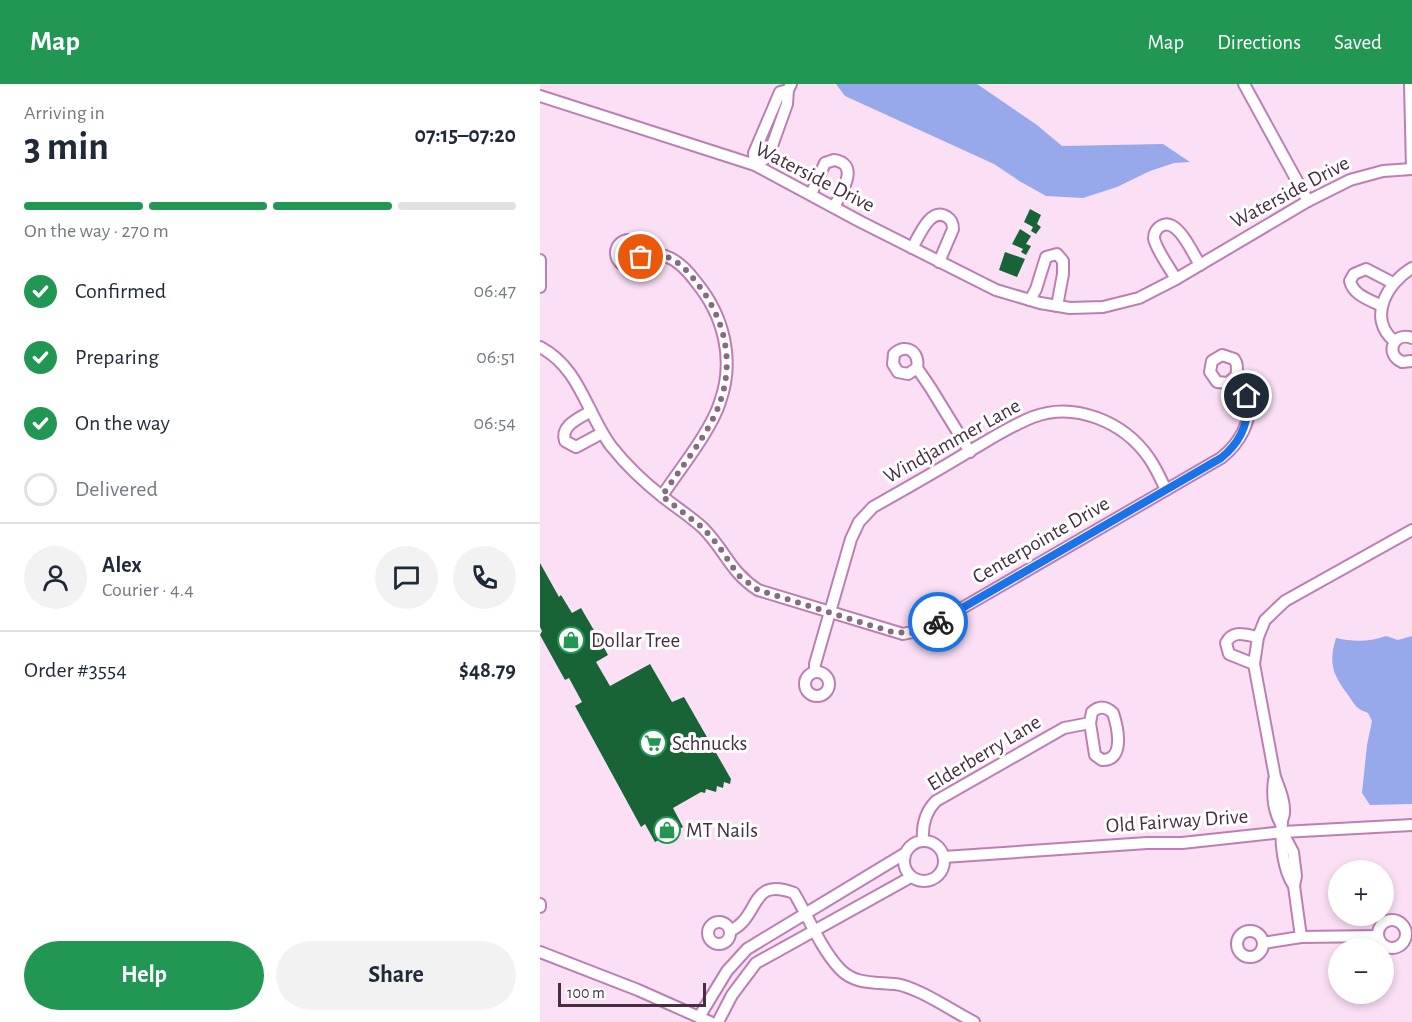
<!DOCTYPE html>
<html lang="en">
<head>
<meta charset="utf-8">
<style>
  :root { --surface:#fff; --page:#f2f2f3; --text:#1f2937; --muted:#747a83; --line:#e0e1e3; --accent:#219753 }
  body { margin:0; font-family:"Alegreya Sans",sans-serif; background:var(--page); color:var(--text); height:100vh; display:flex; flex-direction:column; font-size:22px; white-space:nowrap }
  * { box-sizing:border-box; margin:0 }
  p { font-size:20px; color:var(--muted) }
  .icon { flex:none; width:33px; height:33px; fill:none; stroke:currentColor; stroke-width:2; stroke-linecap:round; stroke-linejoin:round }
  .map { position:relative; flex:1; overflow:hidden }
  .details { display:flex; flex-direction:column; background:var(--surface); width:540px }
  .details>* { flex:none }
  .buttons { position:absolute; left:788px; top:776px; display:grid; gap:12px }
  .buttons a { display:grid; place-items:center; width:66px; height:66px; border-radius:50%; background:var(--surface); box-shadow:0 3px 9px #0003; font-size:30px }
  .scale { position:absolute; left:18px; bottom:15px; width:148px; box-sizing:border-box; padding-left:6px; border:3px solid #472d43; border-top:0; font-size:16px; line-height:21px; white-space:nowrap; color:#472d43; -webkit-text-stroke:4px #fff; paint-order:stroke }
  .pin { position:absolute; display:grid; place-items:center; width:51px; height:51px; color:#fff; margin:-26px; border:3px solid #fff; border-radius:50%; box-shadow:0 2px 6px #0007 }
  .courier { position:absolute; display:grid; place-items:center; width:60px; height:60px; margin:-30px; border:4px solid #1a73e8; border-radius:50%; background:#fff; color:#222; box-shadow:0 2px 8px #0007 }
  .headline em { font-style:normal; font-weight:600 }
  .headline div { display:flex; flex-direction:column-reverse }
  .headline { display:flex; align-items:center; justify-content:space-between; height:102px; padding:0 24px }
  h1 { font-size:39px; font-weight:600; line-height:45px }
  .bar { display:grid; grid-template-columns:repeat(4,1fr); gap:9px 6px; align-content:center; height:72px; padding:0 24px }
  .bar i { height:8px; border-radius:4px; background:var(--line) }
  .bar .on { background:var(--accent) }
  .bar p { grid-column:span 4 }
  .line { display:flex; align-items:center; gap:15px; padding:0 24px; border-top:2px solid var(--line) }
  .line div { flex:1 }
  .round { display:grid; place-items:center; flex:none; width:63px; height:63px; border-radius:32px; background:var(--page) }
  ol { padding:0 24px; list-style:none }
  li { display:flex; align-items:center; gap:18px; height:66px }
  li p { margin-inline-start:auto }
  li .icon { padding:6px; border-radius:50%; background:var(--accent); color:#fff; stroke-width:4 }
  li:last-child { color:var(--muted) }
  li i { width:33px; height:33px; border:3px solid var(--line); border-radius:50% }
  .primary-button { display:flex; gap:12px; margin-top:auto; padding:12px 24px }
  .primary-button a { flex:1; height:69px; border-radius:36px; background:var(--accent); color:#fff; font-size:24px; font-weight:600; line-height:69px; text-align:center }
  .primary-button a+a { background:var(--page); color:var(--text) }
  header { display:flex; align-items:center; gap:36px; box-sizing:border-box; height:84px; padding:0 30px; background:var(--accent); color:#fff }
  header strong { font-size:28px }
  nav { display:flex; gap:33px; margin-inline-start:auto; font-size:21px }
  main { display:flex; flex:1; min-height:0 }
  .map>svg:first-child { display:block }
</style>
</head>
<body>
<header>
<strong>Map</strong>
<nav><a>Map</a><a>Directions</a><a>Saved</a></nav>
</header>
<main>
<section class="details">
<div class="headline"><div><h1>3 min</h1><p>Arriving in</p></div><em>07:15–07:20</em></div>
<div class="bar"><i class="on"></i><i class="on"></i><i class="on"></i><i></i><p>On the way · 270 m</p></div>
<ol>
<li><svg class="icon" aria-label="check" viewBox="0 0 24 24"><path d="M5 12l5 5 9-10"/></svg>Confirmed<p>06:47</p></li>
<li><svg class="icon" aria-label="check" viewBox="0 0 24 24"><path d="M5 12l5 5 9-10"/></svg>Preparing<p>06:51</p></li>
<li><svg class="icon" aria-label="check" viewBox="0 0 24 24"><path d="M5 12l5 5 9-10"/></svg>On the way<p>06:54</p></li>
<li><i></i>Delivered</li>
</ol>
<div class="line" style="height:108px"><a class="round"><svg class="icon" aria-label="person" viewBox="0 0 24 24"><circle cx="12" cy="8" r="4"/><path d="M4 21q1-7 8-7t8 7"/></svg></a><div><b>Alex</b><p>Courier · 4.4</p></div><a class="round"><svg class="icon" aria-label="chat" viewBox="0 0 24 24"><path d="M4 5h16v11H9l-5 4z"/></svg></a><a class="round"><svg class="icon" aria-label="phone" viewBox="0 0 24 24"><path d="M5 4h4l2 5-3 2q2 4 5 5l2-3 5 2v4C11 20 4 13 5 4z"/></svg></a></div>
<div class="line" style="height:78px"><div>Order #3554</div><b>$48.79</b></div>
<div class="primary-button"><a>Help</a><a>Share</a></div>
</section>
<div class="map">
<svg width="872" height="938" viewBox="0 0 872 938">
  <rect width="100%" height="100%" fill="#fadff5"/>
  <g fill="#98a9eb">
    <polygon points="296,0 437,0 497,41 522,62 623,60 650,78 634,79 610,87 577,103 543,114 506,112 481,98 454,80 305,12"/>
    <path d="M846 552 858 556 872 552V720L830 721 822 709 827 661 832 637 828 629C815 624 816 622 808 611 793 590 788 580 796 554 814 558 828 558 846 552Z"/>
  </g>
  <g fill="#196437">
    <polygon points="490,125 501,131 497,140 501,143 496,150 491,147 493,143 484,138"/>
    <polygon points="480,145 491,152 486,160 491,162 486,171 481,168 483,165 472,160"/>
    <polygon points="465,168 485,175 477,193 459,186"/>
    <polygon points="0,479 19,513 21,511 32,529 41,524 62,560 68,571 56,578 70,602 110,580 132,618 144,613 191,695 190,700 184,698 183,704 177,702 176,708 166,705 165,709 161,708 133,724 143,743 115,758 105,740 101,743 35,622 42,618 29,594 25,596 0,551 2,547 0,543"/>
  </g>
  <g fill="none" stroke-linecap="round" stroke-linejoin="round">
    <defs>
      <g id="minor">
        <polyline points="704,0 768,117"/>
        <polyline points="870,0 872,85"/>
        <polyline points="248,6 240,8 214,69 215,81 228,73 247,20 248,6 251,0"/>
        <polyline points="0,12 215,81 321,138 456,206 500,219 530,224 563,223 599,214 636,195 768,117 810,96 843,87 872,85"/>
        <path d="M271 110 285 79 294 76C321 80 301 109 294 123"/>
        <circle cx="89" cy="169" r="13"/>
        <path d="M372 164C379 153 390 122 407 133 412 136 413 140 413 145L399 178"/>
        <path d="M102 168C109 169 118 169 125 172 138 176 148 187 156 198 184 232 195 276 180 318 171 347 139 386 122 412"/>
        <polyline points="0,176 0,203"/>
        <path d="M636 195C631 186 615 164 614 154 614 149 617 144 621 142 637 132 653 170 660 181"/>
        <polyline points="490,216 496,205 506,173 517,170 523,177 523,190 517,222"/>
        <path d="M842 222C830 216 813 211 810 197L814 190 826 185 853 199"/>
        <path d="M872 254C854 247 844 270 862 278L872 277"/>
        <path d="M854 257C827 234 847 199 872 184"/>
        <path d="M0 263C40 284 46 328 71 362 86 381 105 399 123 413 137 424 151 433 163 444 185 466 190 488 218 506L363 550 386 545 681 374C699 360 713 337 708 313 706 306 699 299 697 292 696 285 699 281 694 275L682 271 672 277 670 288 677 298 688 299 697 291"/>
        <path d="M377 284 368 290 358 288 353 280 354 270C367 258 380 269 377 284L390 303 430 368"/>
        <path d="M51 327C40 334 20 341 25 357L36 363 62 349"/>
        <path d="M714 580 689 570 686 559C693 545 706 551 718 553"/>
        <path d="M275 588V580L311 455 319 438 333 423C365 405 397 387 428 368 449 356 470 342 493 333 535 317 584 338 609 374 616 384 621 395 626 406"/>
        <circle cx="277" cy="600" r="12"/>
        <path d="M734 696C732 712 733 726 741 740"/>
        <polyline points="744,751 753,768 756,792 754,802 761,853"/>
        <path d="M383 756C382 741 385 728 396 717L524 644 550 639 555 671 562 676C585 677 578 644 573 629 566 622 559 622 552 628L550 639"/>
        <circle cx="384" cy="777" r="20"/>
        <polyline points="404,773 607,759 642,759 743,748 872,741"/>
        <path d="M754 802C743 786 740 758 742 738 742 735 744 732 744 729 745 717 739 704 735 693L714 580 718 553 725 536 745 517 872 446"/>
        <polyline points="0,820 0,823"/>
        <circle cx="852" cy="850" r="14"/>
        <circle cx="179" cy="849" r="11"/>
        <circle cx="710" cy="860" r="13"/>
        <path d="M190 847C221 833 209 792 254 809 269 834 280 863 299 884 314 901 335 898 355 900 376 902 414 928 434 938"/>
        <polyline points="723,859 761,853 838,852"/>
        <polyline points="0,868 98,906 170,938"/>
        <polyline points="159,933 187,887 207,865 364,770"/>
        <polyline points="178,938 192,911 216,879 371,793"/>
      </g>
    </defs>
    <use href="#minor" stroke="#bd7fb3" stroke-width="14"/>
    <use href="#minor" stroke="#fff" stroke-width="10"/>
  </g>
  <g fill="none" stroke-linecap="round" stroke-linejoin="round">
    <path stroke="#866b81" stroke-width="6" stroke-dasharray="0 10.8" d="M101 173 102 168C109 169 118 169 125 172 137 176 148 187 156 198 184 232 195 276 180 318 171 347 139 386 122 412L163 444 178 461 198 491 218 506 352 548 374 549 398 538"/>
    <path stroke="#1a73e8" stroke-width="8" d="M398 538 681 374C701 358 710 338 707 312"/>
  </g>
  <defs>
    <symbol id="shop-ring" viewBox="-11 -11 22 22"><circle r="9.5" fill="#fff" stroke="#219753" stroke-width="1.5"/><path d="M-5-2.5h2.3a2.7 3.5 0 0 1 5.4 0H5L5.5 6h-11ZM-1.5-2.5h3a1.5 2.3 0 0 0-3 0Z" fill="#219753"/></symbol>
    <symbol id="supermarket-ring" viewBox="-11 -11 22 22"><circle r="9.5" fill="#fff" stroke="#219753" stroke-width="1.5"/><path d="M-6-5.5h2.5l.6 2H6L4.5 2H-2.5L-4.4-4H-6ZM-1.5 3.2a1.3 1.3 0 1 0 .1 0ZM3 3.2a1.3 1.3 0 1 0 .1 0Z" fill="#219753"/></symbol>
  </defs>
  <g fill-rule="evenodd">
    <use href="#shop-ring" x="16" y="541" width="30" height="30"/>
    <use href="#supermarket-ring" x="98" y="644" width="30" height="30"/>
    <use href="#shop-ring" x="112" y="731" width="30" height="30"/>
  </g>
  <g text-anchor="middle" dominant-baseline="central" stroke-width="6" stroke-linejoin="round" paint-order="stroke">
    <g font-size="21" fill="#472d43" stroke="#fff">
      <text transform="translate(275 93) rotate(27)">Waterside Drive</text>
      <text transform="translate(750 108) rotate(-28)">Waterside Drive</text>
      <text transform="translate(412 357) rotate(-29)">Windjammer Lane</text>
      <text transform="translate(501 456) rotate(-30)">Centerpointe Drive</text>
      <text transform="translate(444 669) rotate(-31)">Elderberry Lane</text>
      <text transform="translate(637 737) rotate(-4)">Old Fairway Drive</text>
    </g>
    <g font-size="21" fill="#472d43" stroke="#fff" text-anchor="start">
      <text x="51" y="556">Dollar Tree</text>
      <text x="132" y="659">Schnucks</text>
      <text x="146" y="746">MT Nails</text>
    </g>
  </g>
</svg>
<div class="buttons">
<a>+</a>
<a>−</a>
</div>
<div class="scale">100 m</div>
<div class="pin" style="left:101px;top:173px;background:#ea580c"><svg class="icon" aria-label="bag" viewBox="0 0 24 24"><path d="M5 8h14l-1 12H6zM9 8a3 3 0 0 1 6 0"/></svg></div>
<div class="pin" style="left:707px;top:312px;background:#1f2937"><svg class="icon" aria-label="home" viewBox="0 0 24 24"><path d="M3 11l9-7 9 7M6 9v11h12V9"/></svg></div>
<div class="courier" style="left:398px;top:538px"><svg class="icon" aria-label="bike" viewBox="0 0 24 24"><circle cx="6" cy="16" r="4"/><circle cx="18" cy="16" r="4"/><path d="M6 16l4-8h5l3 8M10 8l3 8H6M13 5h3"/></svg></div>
</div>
</main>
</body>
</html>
